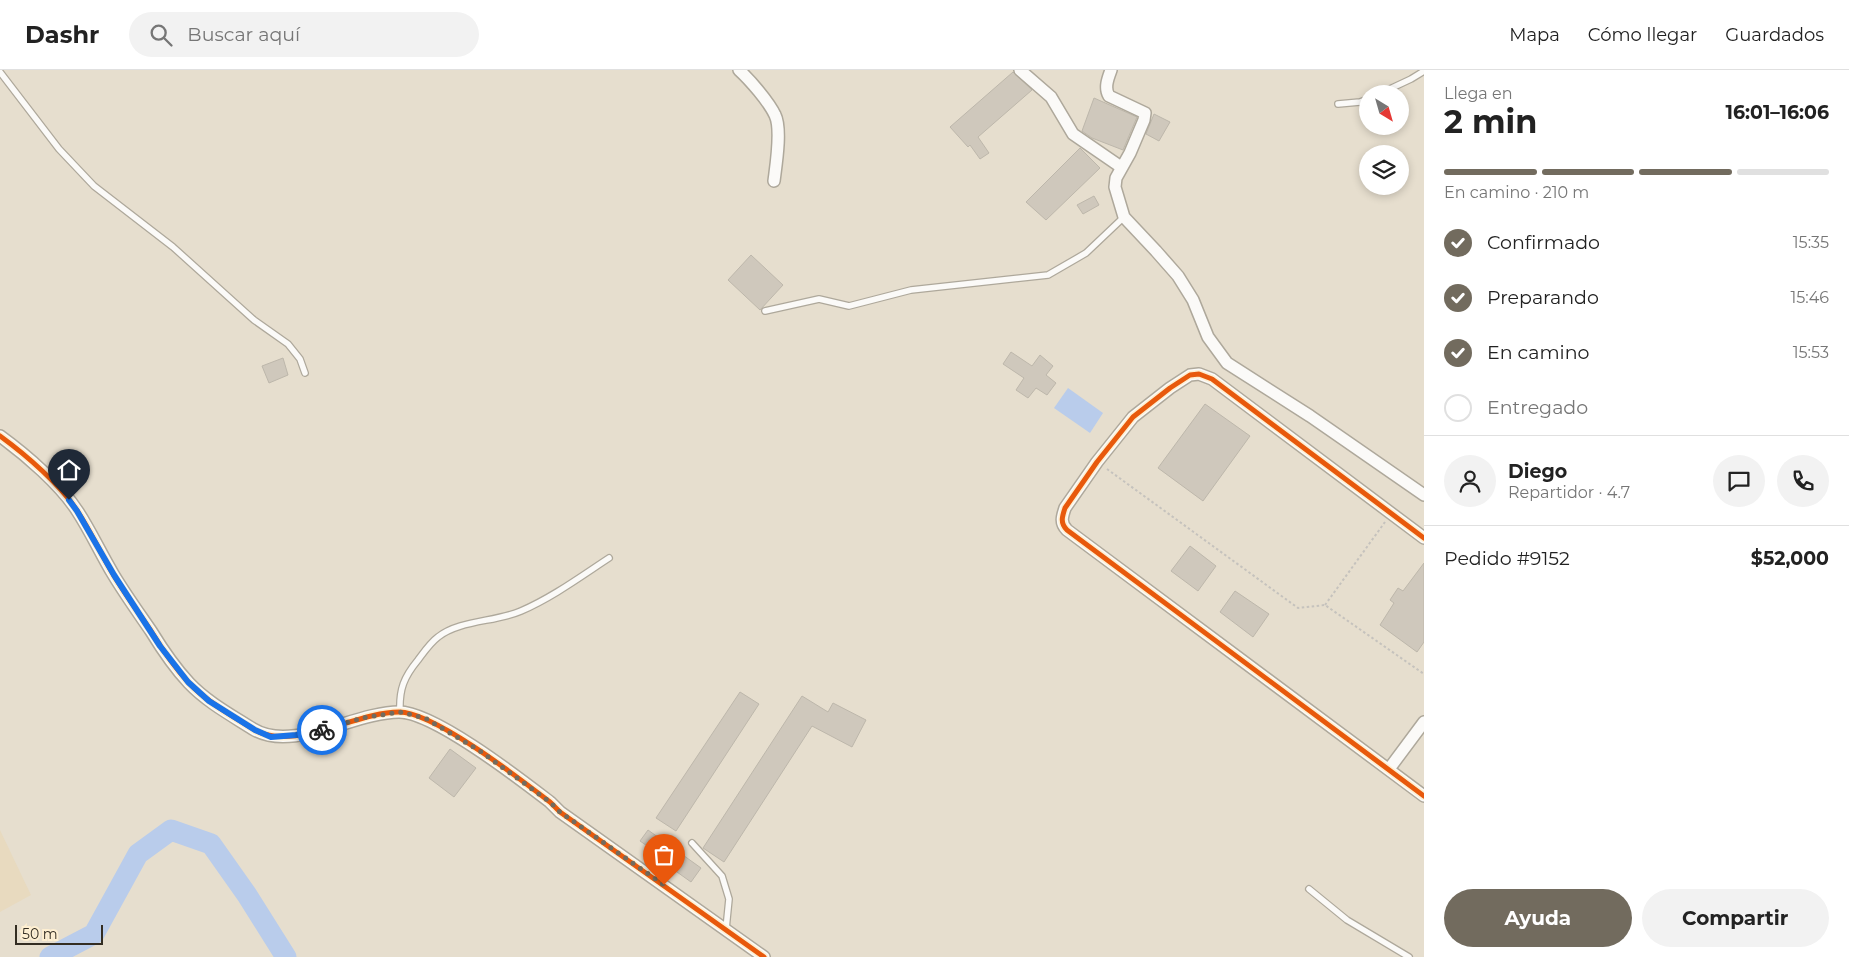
<!DOCTYPE html>
<html lang="es">
<head>
<meta charset="utf-8">
<style>
  :root { --surface:#fff; --page:#f2f2f2; --text:#222; --muted:#767676; --line:#e0e0e0; --accent:#726b5e }
  body { margin:0; font-family:Montserrat,sans-serif; background:var(--page); color:var(--text); height:100vh; display:flex; flex-direction:column; font-size:19px; white-space:nowrap }
  * { box-sizing:border-box; margin:0 }
  p { font-size:16px; color:var(--muted) }
  .icon { flex:none; width:28px; height:28px; fill:none; stroke:currentColor; stroke-width:2; stroke-linecap:round; stroke-linejoin:round }
  .map { position:relative; flex:1; overflow:hidden }
  .drawer { display:flex; flex-direction:column; background:var(--surface); width:425px }
  .drawer>* { flex:none }
  .needle { width:32px; rotate:143deg }
  .fabs { position:absolute; left:1359px; top:15px; display:grid; gap:10px }
  .fabs a { display:grid; place-items:center; width:50px; height:50px; border-radius:50%; background:var(--surface); box-shadow:0 2px 8px #0003; font-size:25px }
  .scale { position:absolute; left:15px; bottom:12px; width:88px; box-sizing:border-box; padding-left:5px; border:2px solid #332d22; border-top:0; font-size:14px; line-height:18px; white-space:nowrap; color:#332d22; -webkit-text-stroke:4px #feefd1; paint-order:stroke }
  .pin { position:absolute; display:grid; place-items:center; width:42px; height:42px; color:#fff; margin:-51px -21px; border-radius:50% 50% 50% 0; rotate:-45deg; box-shadow:0 0 5px #0007 }
  .pin .icon { rotate:45deg }
  .courier { position:absolute; display:grid; place-items:center; width:50px; height:50px; margin:-25px; border:4px solid #1a73e8; border-radius:50%; background:#fff; color:#222; box-shadow:0 1px 6px #0007 }
  .headline em { font-style:normal; font-weight:700 }
  .headline div { display:flex; flex-direction:column-reverse }
  .headline { display:flex; align-items:center; justify-content:space-between; height:85px; padding:0 20px }
  h1 { font-size:32px; font-weight:700; line-height:38px }
  .bar { display:grid; grid-template-columns:repeat(4,1fr); gap:8px 5px; align-content:center; height:60px; padding:0 20px }
  .bar i { height:6px; border-radius:4px; background:var(--line) }
  .bar .selected { background:var(--accent) }
  .bar p { grid-column:span 4 }
  .line { display:flex; align-items:center; gap:12px; padding:0 20px; border-top:1px solid var(--line) }
  .line div { flex:1 }
  .round { display:grid; place-items:center; flex:none; width:52px; height:52px; border-radius:26px; background:var(--page) }
  ol { padding:0 20px; list-style:none }
  li { display:flex; align-items:center; gap:15px; height:55px }
  li p { margin-inline-start:auto }
  li .icon { padding:5px; border-radius:50%; background:var(--accent); color:#fff; stroke-width:4 }
  li:last-child { color:var(--muted) }
  li i { width:28px; height:28px; border:2px solid var(--line); border-radius:50% }
  .button { display:flex; gap:10px; margin-top:auto; padding:10px 20px }
  .button a { flex:1; height:58px; border-radius:30px; background:var(--accent); color:#fff; font-size:20px; font-weight:700; line-height:58px; text-align:center }
  .button a+a { background:var(--page); color:var(--text) }
  header { display:flex; align-items:center; gap:30px; box-sizing:border-box; height:70px; padding:0 25px; background:var(--surface); border-bottom:1px solid var(--line) }
  header strong { font-size:24px }
  nav { display:flex; gap:28px; margin-inline-start:auto; font-size:18px }
  .search { width:350px; height:45px; background:var(--page); display:flex; align-items:center; gap:12px; box-sizing:border-box; padding:0 18px; border-radius:28px; color:var(--muted); font-size:19px }
  main { display:flex; flex:1; min-height:0 }
  .map>svg:first-child { display:block }
</style>
</head>
<body>
<header>
<strong>Dashr</strong>
<div class="search"><svg class="icon" aria-label="search" viewBox="0 0 24 24"><circle cx="10" cy="10" r="6"/><path d="M15 15l6 6"/></svg>Buscar aquí</div>
<nav><a>Mapa</a><a>Cómo llegar</a><a>Guardados</a></nav>
</header>
<main>
<div class="map">
<svg width="1424" height="887" viewBox="0 0 1424 887">
  <rect width="100%" height="100%" fill="#e6dece"/>
  <polygon fill="#e8dabf" points="0,760 31,825 0,842"/>
  <polygon fill="#b9cceb" points="1068,318 1103,343 1090,363 1054,338"/>
  <g fill="none" stroke-linecap="round" stroke-linejoin="round">
    <polyline stroke="#b9cceb" stroke-width="21" points="50,887 94,864 138,784 171,760 211,774 247,825 286,887"/>
  </g>
  <g fill="#cfc8bc" stroke="#bdb7ab">
    <polygon points="1013,2 1032,20 978,67 989,83 980,89 970,75 968,77 950,57"/>
    <polygon points="1094,28 1137,47 1123,80 1092,68 1082,61"/>
    <polygon points="1154,44 1170,52 1159,71 1146,64"/>
    <polygon points="1080,78 1100,98 1046,150 1026,132"/>
    <polygon points="1094,126 1099,135 1083,144 1077,135"/>
    <polygon points="751,185 783,215 760,240 728,210"/>
    <polygon points="1011,282 1032,296 1040,285 1053,296 1046,305 1056,313 1047,325 1036,318 1028,328 1016,320 1024,308 1003,294"/>
    <polygon points="283,288 288,305 269,313 262,296"/>
    <polygon points="1205,334 1250,366 1203,431 1158,398"/>
    <polygon points="1190,476 1216,496 1198,521 1171,501"/>
    <polygon points="1424,493 1424,572 1417,582 1380,555 1394,533 1390,530 1398,518 1403,521"/>
    <polygon points="1235,521 1269,544 1253,567 1220,542"/>
    <polygon points="740,622 759,634 676,761 656,748"/>
    <polygon points="802,626 828,642 833,633 866,650 852,677 812,656 724,792 703,778"/>
    <polygon points="450,679 476,698 454,727 429,708"/>
    <polygon points="648,760 701,798 691,812 663,792 665,788 640,771"/>
  </g>
  <g fill="none" stroke-linecap="round" stroke-linejoin="round">
    <defs>
      <g id="service">
        <polyline points="0,2 59,79 94,116 173,177 254,250 288,274 300,289 305,303"/>
        <polyline points="1379,24 1411,9 1424,1"/>
        <polyline points="1338,34 1360,32 1368,29"/>
        <polyline points="765,241 819,229 849,236 911,220 1048,205 1086,183 1124,147"/>
        <path d="M400 642C399 619 404 607 418 590 424 582 430 573 438 567 459 550 496 552 521 541 553 527 580 507 609 488"/>
        <polyline points="692,773 722,806 729,829 726,859"/>
        <polyline points="1309,819 1347,850 1409,887"/>
      </g>
      <g id="minor">
        <path d="M739 0C750 10 769 32 775 45 782 59 776 95 774 111"/>
        <polyline points="1020,0 1051,27 1073,64 1121,97"/>
        <path d="M1111 0C1108 8 1104 18 1109 26L1145 43 1144 50 1130 83 1116 108 1115 117 1124 147 1156 181 1178 206 1193 230 1208 267 1227 293 1310 346 1424 425"/>
        <path d="M0 366C26 385 61 415 78 442 91 462 101 484 113 504 125 524 138 542 151 561 162 579 174 597 189 613 207 632 231 645 253 659 292 683 355 642 399 642 434 642 520 709 550 732L560 742 764 887"/>
        <path d="M1424 468 1212 309 1199 304 1190 305 1170 318 1133 347 1097 392 1065 438C1062 447 1060 453 1067 460L1424 726"/>
        <polyline points="1389,699 1424,652"/>
      </g>
    </defs>
    <use href="#service" stroke="#aea89b" stroke-width="8"/>
    <use href="#minor" stroke="#aea89b" stroke-width="14"/>
    <g stroke="#c5c2bd" stroke-width="2" stroke-dasharray="2.5 2.5" stroke-linecap="butt">
      <polyline points="1107,399 1298,538 1325,535 1424,604"/>
      <polyline points="1325,535 1385,452"/>
    </g>
    <use href="#service" stroke="#fbfaf8" stroke-width="5.5"/>
    <use href="#minor" stroke="#fbfaf8" stroke-width="11"/>
    <defs>
      <g id="cycleway">
        <path d="M0 366C26 385 61 415 78 442 91 462 101 484 113 504 125 524 138 542 151 561 162 579 174 597 189 613 207 632 231 645 253 659 292 683 355 642 399 642 434 642 520 709 550 732L560 742 764 887"/>
        <path d="M1424 468 1212 309 1199 304 1190 305 1170 318 1133 347 1097 392 1065 438C1062 447 1060 453 1067 460L1424 726"/>
      </g>
    </defs>
    <use href="#cycleway" stroke="#feefd1" stroke-width="8"/>
    <use href="#cycleway" stroke="#e8590c" stroke-width="5"/>
  </g>
  <g fill="none" stroke-linecap="round" stroke-linejoin="round">
    <polyline stroke="#726b5e" stroke-width="5" stroke-dasharray="0 9" points="322,660 362,648 400,642 425,648 480,681 550,732 560,742 664,815"/>
    <polyline stroke="#1a73e8" stroke-width="6" points="69,430 77,441 114,505 160,576 188,612 209,631 255,660 271,667 296,665 322,660"/>
  </g>
</svg>
<div class="fabs">
<a><svg class="needle" viewBox="-14 -14 28 28"><path d="M0-13l5 13h-10z" fill="#e53935"/><path d="M0 13l5-13h-10z" fill="#767676"/></svg></a>
<a><svg class="icon" aria-label="layers" viewBox="0 0 24 24"><path d="M12 4l9 5-9 5-9-5zM3 14l9 5 9-5"/></svg></a>
</div>
<div class="scale">50 m</div>
<div class="pin" style="left:664px;top:815px;background:#ea580c"><svg class="icon" aria-label="bag" viewBox="0 0 24 24"><path d="M5 8h14l-1 12H6zM9 8a3 3 0 0 1 6 0"/></svg></div>
<div class="pin" style="left:69px;top:430px;background:#1f2937"><svg class="icon" aria-label="home" viewBox="0 0 24 24"><path d="M3 11l9-7 9 7M6 9v11h12V9"/></svg></div>
<div class="courier" style="left:322px;top:660px"><svg class="icon" aria-label="bike" viewBox="0 0 24 24"><circle cx="6" cy="16" r="4"/><circle cx="18" cy="16" r="4"/><path d="M6 16l4-8h5l3 8M10 8l3 8H6M13 5h3"/></svg></div>
</div>
<section class="drawer">
<div class="headline"><div><h1>2 min</h1><p>Llega en</p></div><em>16:01–16:06</em></div>
<div class="bar"><i class="selected"></i><i class="selected"></i><i class="selected"></i><i></i><p>En camino · 210 m</p></div>
<ol>
<li><svg class="icon" aria-label="check" viewBox="0 0 24 24"><path d="M5 12l5 5 9-10"/></svg>Confirmado<p>15:35</p></li>
<li><svg class="icon" aria-label="check" viewBox="0 0 24 24"><path d="M5 12l5 5 9-10"/></svg>Preparando<p>15:46</p></li>
<li><svg class="icon" aria-label="check" viewBox="0 0 24 24"><path d="M5 12l5 5 9-10"/></svg>En camino<p>15:53</p></li>
<li><i></i>Entregado</li>
</ol>
<div class="line" style="height:90px"><a class="round"><svg class="icon" aria-label="person" viewBox="0 0 24 24"><circle cx="12" cy="8" r="4"/><path d="M4 21q1-7 8-7t8 7"/></svg></a><div><b>Diego</b><p>Repartidor · 4.7</p></div><a class="round"><svg class="icon" aria-label="chat" viewBox="0 0 24 24"><path d="M4 5h16v11H9l-5 4z"/></svg></a><a class="round"><svg class="icon" aria-label="phone" viewBox="0 0 24 24"><path d="M5 4h4l2 5-3 2q2 4 5 5l2-3 5 2v4C11 20 4 13 5 4z"/></svg></a></div>
<div class="line" style="height:65px"><div>Pedido #9152</div><b>$52,000</b></div>
<div class="button"><a>Ayuda</a><a>Compartir</a></div>
</section>
</main>
</body>
</html>
